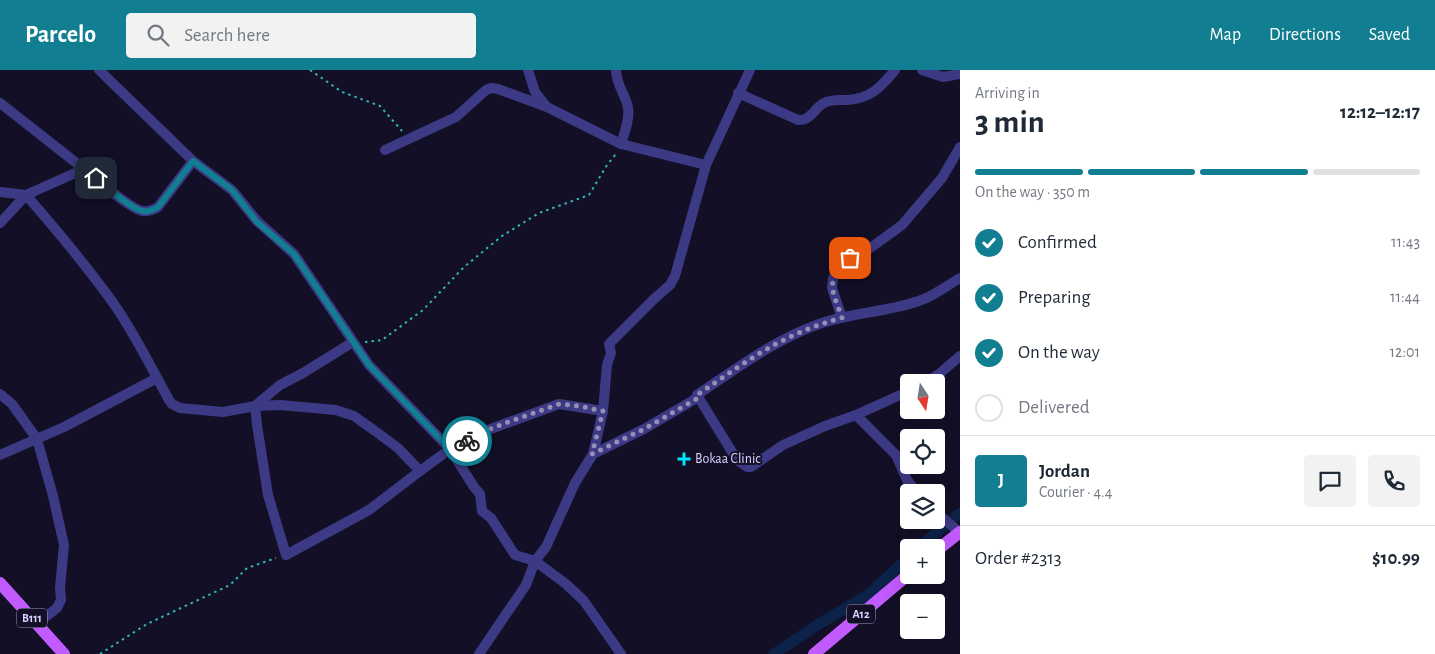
<!DOCTYPE html>
<html lang="en">
<head>
<meta charset="utf-8">
<style>
  :root { --surface:#fff; --page:#f2f2f3; --text:#1f2937; --muted:#747a83; --line:#e0e1e3; --accent:#117e91 }
  body { margin:0; font-family:"Alegreya Sans",sans-serif; background:var(--page); color:var(--text); height:100vh; display:flex; flex-direction:column; font-size:19px; white-space:nowrap }
  * { box-sizing:border-box; margin:0 }
  p { font-size:16px; color:var(--muted) }
  .icon { flex:none; width:28px; height:28px; fill:none; stroke:currentColor; stroke-width:2; stroke-linecap:round; stroke-linejoin:round }
  .map { position:relative; flex:1; overflow:hidden }
  .drawer { display:flex; flex-direction:column; background:var(--surface); width:475px }
  .drawer>* { flex:none }
  .needle { width:32px; rotate:168deg }
  .fabs { position:absolute; left:900px; top:304px; display:grid; gap:10px }
  .fabs a { display:grid; place-items:center; width:45px; height:45px; border-radius:5px; background:var(--surface); box-shadow:0 5px 20px #0002; font-size:25px }
  .pin { position:absolute; display:grid; place-items:center; width:42px; height:42px; color:#fff; margin:-21px; border-radius:10px; box-shadow:0 2px 8px #0006 }
  .courier { position:absolute; display:grid; place-items:center; width:50px; height:50px; margin:-25px; border:4px solid #117e91; border-radius:50%; background:#fff; color:#222; box-shadow:0 1px 6px #0007 }
  .summary em { font-style:normal; font-weight:700 }
  .summary div { display:flex; flex-direction:column-reverse }
  .summary { display:flex; align-items:center; justify-content:space-between; height:85px; padding:0 15px }
  h1 { font-size:32px; font-weight:700; line-height:38px }
  .bar { display:grid; grid-template-columns:repeat(4,1fr); gap:8px 5px; align-content:center; height:60px; padding:0 15px }
  .bar i { height:6px; border-radius:4px; background:var(--line) }
  .bar .selected { background:var(--accent) }
  .bar p { grid-column:span 4 }
  .line { display:flex; align-items:center; gap:12px; padding:0 15px; border-top:1px solid var(--line) }
  .line div { flex:1 }
  .round { display:grid; place-items:center; flex:none; width:52px; height:52px; border-radius:5px; background:var(--page) }
  ol { padding:0 15px; list-style:none }
  li { display:flex; align-items:center; gap:15px; height:55px }
  li p { margin-inline-start:auto }
  li .icon { padding:5px; border-radius:50%; background:var(--accent); color:#fff; stroke-width:4 }
  li:last-child { color:var(--muted) }
  li i { width:28px; height:28px; border:2px solid var(--line); border-radius:50% }
  header { display:flex; align-items:center; gap:30px; box-sizing:border-box; height:70px; padding:0 25px; background:var(--accent); color:#fff }
  header strong { font-size:24px }
  nav { display:flex; gap:28px; margin-inline-start:auto; font-size:18px }
  .search { width:350px; height:45px; background:var(--page); display:flex; align-items:center; gap:12px; box-sizing:border-box; padding:0 18px; border-radius:5px; color:var(--muted); font-size:19px }
  main { display:flex; flex:1; min-height:0 }
  .map>svg:first-child { display:block }
</style>
</head>
<body>
<header>
<strong>Parcelo</strong>
<div class="search"><svg class="icon" aria-label="search" viewBox="0 0 24 24"><circle cx="10" cy="10" r="6"/><path d="M15 15l6 6"/></svg>Search here</div>
<nav><a>Map</a><a>Directions</a><a>Saved</a></nav>
</header>
<main>
<div class="map">
<svg width="960" height="584" viewBox="0 0 960 584">
  <rect width="100%" height="100%" fill="#130f26"/>
  <g fill="none" stroke-linecap="round" stroke-linejoin="round">
    <g stroke="#0c2248" stroke-width="11">
      <polyline points="918,478 960,443"/>
      <polyline points="774,584 819,554 868,525 909,487"/>
    </g>
    <g stroke="#2fb8b0" stroke-width="2" stroke-dasharray="2.5 4" stroke-linecap="butt">
      <polyline points="310,0 342,22 380,36 402,61"/>
      <polyline points="365,272 382,270 423,240 464,197 502,166 539,143 589,125 607,95 616,84"/>
      <polyline points="100,584 147,554 230,515 247,498 276,488"/>
    </g>
    <g stroke="#3d3a85" stroke-width="10">
      <polyline points="99,0 193,91 232,120 257,151 294,184 369,295 450,379 474,417 480,424 482,441 491,448 515,485 535,491 566,514 584,531 621,584"/>
      <polyline points="528,0 535,22 546,36"/>
      <path d="M616 0C616 15 626 25 628 38 630 49 624 64 621 74"/>
      <polyline points="922,0 943,7 960,4"/>
      <path d="M738 23 798 50C811 51 814 38 824 33 831 29 840 30 847 30 870 29 881 17 895 0"/>
      <polyline points="0,33 84,99"/>
      <polyline points="385,80 456,47 486,20 491,18 498,19 547,37 621,74 706,95"/>
      <path d="M0 122 26 125 84 99C95 108 131 140 143 141 149 142 153 140 158 137L193 91"/>
      <path d="M0 153 26 125C55 158 83 192 109 227 132 259 150 295 169 330L172 334 180 338 223 342 255 336 280 335 336 340 354 346 375 361 398 378 420 401"/>
      <polyline points="842,248 832,218 833,208 838,199 850,188 862,184 902,155 942,108 960,77"/>
      <polyline points="353,272 303,303 280,315 255,336 257,355 268,425 286,485 369,440 420,401 450,379 467,371 477,364 559,334 603,341"/>
      <polyline points="926,312 939,304 960,286"/>
      <polyline points="0,324 12,334 37,369 53,426 64,475 60,518 61,530 57,538 36,554"/>
      <polyline points="697,325 737,390 747,397 751,397 783,375 825,356 856,345 909,321"/>
      <polyline points="856,345 896,385 907,410 917,422"/>
      <path d="M593 384 644 359 697 328V325C737 298 774 270 819 254 852 242 892 242 924 229 936 224 948 215 960 208"/>
      <polyline points="0,385 64,357 157,308"/>
      <polyline points="936,442 959,462"/>
      <polyline points="479,584 526,515 535,491 546,477 575,413 593,384 603,341 607,295 611,283 609,274 654,229 670,215 675,206 706,95 750,0"/>
    </g>
    <g stroke="#c25bff" stroke-width="12">
      <polyline points="936,481 960,462"/>
      <polyline points="0,513 64,584"/>
      <polyline points="814,584 909,504"/>
    </g>
  </g>
  <g fill="none" stroke-linecap="round" stroke-linejoin="round">
    <path stroke="#948fb3" stroke-width="5" stroke-dasharray="0 9" d="M467 371 477 364 508 352 559 334 579 336 603 341 592 384 644 359 698 328 697 325C746 292 783 263 842 248 832 219 824 211 850 188"/>
    <path stroke="#117e91" stroke-width="6" d="M96 108C106 116 132 140 143 141 148 142 153 140 158 137L193 91 232 120 257 152 294 184 369 295 450 379 467 371"/>
  </g>
  <path fill="#00e5ff" stroke="#130f26" stroke-width="2" d="M681.5 381.5h5v5h5v5h-5v5h-5v-5h-5v-5h5z"/>
  <g text-anchor="middle" dominant-baseline="central" stroke-width="4" stroke-linejoin="round" paint-order="stroke">
    <g fill="#130f26" stroke="#9e99be" stroke-width="1">
      <rect x="847" y="534.5" width="28" height="19" rx="4"/>
      <rect x="17" y="538.5" width="30" height="19" rx="4"/>
    </g>
    <g font-size="12" font-weight="bold" fill="#d9d4ff">
      <text x="861" y="544">A12</text>
      <text x="32" y="548">B111</text>
    </g>
    <g font-size="14" fill="#d9d4ff" stroke="#130f26" text-anchor="start">
      <text x="695" y="389">Bokaa Clinic</text>
    </g>
  </g>
</svg>
<div class="fabs">
<a><svg class="needle" viewBox="-14 -14 28 28"><path d="M0-13l5 13h-10z" fill="#e53935"/><path d="M0 13l5-13h-10z" fill="#747a83"/></svg></a>
<a><svg class="icon" aria-label="locate" viewBox="0 0 24 24"><circle cx="12" cy="12" r="6"/><path d="M12 2v4M12 18v4M2 12h4M18 12h4"/></svg></a>
<a><svg class="icon" aria-label="layers" viewBox="0 0 24 24"><path d="M12 4l9 5-9 5-9-5zM3 14l9 5 9-5"/></svg></a>
<a>+</a>
<a>−</a>
</div>
<div class="pin" style="left:850px;top:188px;background:#ea580c"><svg class="icon" aria-label="bag" viewBox="0 0 24 24"><path d="M5 8h14l-1 12H6zM9 8a3 3 0 0 1 6 0"/></svg></div>
<div class="pin" style="left:96px;top:108px;background:#1f2937"><svg class="icon" aria-label="home" viewBox="0 0 24 24"><path d="M3 11l9-7 9 7M6 9v11h12V9"/></svg></div>
<div class="courier" style="left:467px;top:371px"><svg class="icon" aria-label="bike" viewBox="0 0 24 24"><circle cx="6" cy="16" r="4"/><circle cx="18" cy="16" r="4"/><path d="M6 16l4-8h5l3 8M10 8l3 8H6M13 5h3"/></svg></div>
</div>
<section class="drawer">
<div class="summary"><div><h1>3 min</h1><p>Arriving in</p></div><em>12:12–12:17</em></div>
<div class="bar"><i class="selected"></i><i class="selected"></i><i class="selected"></i><i></i><p>On the way · 350 m</p></div>
<ol>
<li><svg class="icon" aria-label="check" viewBox="0 0 24 24"><path d="M5 12l5 5 9-10"/></svg>Confirmed<p>11:43</p></li>
<li><svg class="icon" aria-label="check" viewBox="0 0 24 24"><path d="M5 12l5 5 9-10"/></svg>Preparing<p>11:44</p></li>
<li><svg class="icon" aria-label="check" viewBox="0 0 24 24"><path d="M5 12l5 5 9-10"/></svg>On the way<p>12:01</p></li>
<li><i></i>Delivered</li>
</ol>
<div class="line" style="height:90px"><b class="round" style="background:var(--accent);color:#fff">J</b><div><b>Jordan</b><p>Courier · 4.4</p></div><a class="round"><svg class="icon" aria-label="chat" viewBox="0 0 24 24"><path d="M4 5h16v11H9l-5 4z"/></svg></a><a class="round"><svg class="icon" aria-label="phone" viewBox="0 0 24 24"><path d="M5 4h4l2 5-3 2q2 4 5 5l2-3 5 2v4C11 20 4 13 5 4z"/></svg></a></div>
<div class="line" style="height:65px"><div>Order #2313</div><b>$10.99</b></div>
</section>
</main>
</body>
</html>
